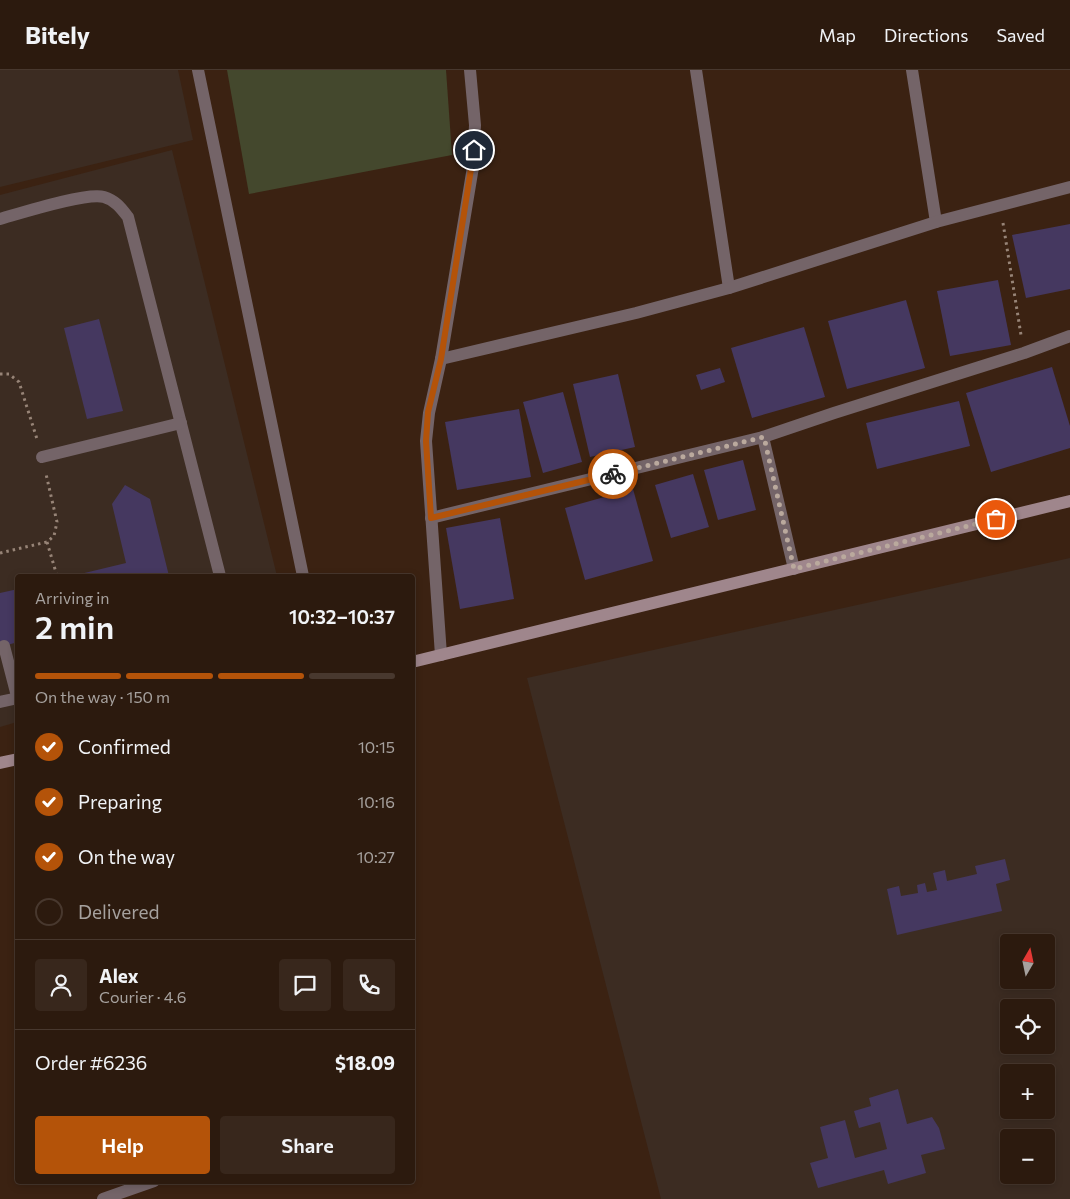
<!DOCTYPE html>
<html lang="en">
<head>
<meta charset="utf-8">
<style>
  :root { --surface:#2c1a0e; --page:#38271c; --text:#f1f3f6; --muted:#a6a19e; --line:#48382e; --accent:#b45309 }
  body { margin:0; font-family:Commissioner,sans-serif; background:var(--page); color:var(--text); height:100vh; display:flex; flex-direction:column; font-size:19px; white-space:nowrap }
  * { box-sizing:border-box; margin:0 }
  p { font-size:16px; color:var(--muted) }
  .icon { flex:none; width:28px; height:28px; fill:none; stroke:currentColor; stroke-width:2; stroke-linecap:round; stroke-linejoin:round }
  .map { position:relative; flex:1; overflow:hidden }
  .sheet { position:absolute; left:15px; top:504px; width:400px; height:610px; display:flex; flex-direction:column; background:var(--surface); border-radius:5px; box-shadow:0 2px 8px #0003,0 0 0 1px var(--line) }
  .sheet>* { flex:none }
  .needle { width:32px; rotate:9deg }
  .fabs { position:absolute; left:1000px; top:864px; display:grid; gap:10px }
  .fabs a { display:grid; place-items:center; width:55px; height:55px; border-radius:5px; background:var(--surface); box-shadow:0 2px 8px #0003,0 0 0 1px var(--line); font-size:25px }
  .pin { position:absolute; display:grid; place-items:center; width:42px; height:42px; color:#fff; margin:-21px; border:2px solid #fff; border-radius:50%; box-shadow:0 1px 5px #0007 }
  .courier { position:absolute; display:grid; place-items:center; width:50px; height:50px; margin:-25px; border:4px solid #b45309; border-radius:50%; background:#fff; color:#222; box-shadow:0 1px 6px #0007 }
  .headline em { font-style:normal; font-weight:600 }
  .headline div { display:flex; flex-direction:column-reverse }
  .headline { display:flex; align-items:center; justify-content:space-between; height:85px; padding:0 20px }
  h1 { font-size:32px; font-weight:600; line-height:38px }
  .bar { display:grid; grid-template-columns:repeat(4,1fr); gap:8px 5px; align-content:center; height:60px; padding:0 20px }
  .bar i { height:6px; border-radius:4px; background:var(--line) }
  .bar .selected { background:var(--accent) }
  .bar p { grid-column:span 4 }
  .line { display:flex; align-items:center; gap:12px; padding:0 20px; border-top:1px solid var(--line) }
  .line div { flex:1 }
  .round { display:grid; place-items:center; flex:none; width:52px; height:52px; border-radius:5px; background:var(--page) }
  ol { padding:0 20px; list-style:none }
  li { display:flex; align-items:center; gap:15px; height:55px }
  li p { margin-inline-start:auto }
  li .icon { padding:5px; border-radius:50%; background:var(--accent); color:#fff; stroke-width:4 }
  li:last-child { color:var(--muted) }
  li i { width:28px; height:28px; border:2px solid var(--line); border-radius:50% }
  .action { display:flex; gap:10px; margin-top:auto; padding:10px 20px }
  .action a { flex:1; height:58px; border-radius:5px; background:var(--accent); color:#fff; font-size:20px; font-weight:600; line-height:58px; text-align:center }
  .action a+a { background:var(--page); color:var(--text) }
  header { display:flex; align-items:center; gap:30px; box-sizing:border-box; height:70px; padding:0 25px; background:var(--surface); border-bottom:1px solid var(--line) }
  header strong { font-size:24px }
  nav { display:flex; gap:28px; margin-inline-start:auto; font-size:18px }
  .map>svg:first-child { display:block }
</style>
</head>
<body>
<header>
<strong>Bitely</strong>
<nav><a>Map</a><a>Directions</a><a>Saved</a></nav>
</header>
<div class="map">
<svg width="1070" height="1129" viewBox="0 0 1070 1129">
  <rect width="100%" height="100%" fill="#3b2212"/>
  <g fill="#3c2c22" fill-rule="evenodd">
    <polygon points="0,0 178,0 193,70 0,117"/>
    <polygon points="172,80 277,506 18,506 17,652 0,657 0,125"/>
    <path d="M1070 488V1129H661L527 608ZM1009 872H1046V910H1009ZM1009 938H1046V975H1009ZM1009 1002H1046V1040H1009ZM1009 1068H1046V1105H1009Z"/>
  </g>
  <polygon fill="#44482d" points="227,0 446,0 452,85 249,124"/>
  <g fill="#453860">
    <polygon points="1070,154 1070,219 1026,228 1012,165"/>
    <polygon points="998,210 1011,275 950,286 937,221"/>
    <polygon points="906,230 925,298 847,319 828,251"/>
    <polygon points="99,249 123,341 87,349 64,258"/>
    <polygon points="804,257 825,327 752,348 731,278"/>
    <polygon points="1052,297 1070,356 1070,378 991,402 966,323"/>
    <polygon points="720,298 725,312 701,320 696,305"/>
    <polygon points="618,304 635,377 590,387 573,314"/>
    <polygon points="563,322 582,392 543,403 523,332"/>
    <polygon points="959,331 970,376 877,399 866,353"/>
    <polygon points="519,339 531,407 457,420 445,352"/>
    <polygon points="743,390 756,440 718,450 704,400"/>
    <polygon points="693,404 709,457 671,468 655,415"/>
    <polygon points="125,415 150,429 169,506 72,506 126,493 112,434"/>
    <polygon points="633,419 653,491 585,510 565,438"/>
    <polygon points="500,448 514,529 460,539 446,458"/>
    <polygon points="18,519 18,572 0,577 0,523"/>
    <polygon points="1005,789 1010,810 996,814 1002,841 897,865 887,819 899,816 901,826 918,823 917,815 925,813 927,822 937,820 933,803 945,800 947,811 977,804 975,796"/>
    <polygon points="898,1019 907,1054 932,1047 939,1058 945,1079 921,1085 926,1103 888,1114 884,1100 818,1118 810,1093 828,1088 820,1057 845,1050 855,1088 887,1079 880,1052 859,1058 854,1041 871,1036 869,1028"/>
  </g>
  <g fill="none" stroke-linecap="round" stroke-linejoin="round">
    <g stroke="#978477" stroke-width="3" stroke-dasharray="2.5 4" stroke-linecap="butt">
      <polyline points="1003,153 1021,265"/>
      <polyline points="0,304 9,304 19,312 37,369"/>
      <polyline points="47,472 57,506"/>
      <polyline points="0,483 47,472 54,466 57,452 46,404"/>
    </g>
    <g stroke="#746468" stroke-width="12">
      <path d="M0 149C21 143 86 122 104 127 115 130 121 138 128 147L220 506"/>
      <polyline points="42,387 181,353"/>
      <polyline points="4,576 18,630"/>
      <polyline points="0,632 18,628"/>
      <polyline points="103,1129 154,1111"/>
    </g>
    <g stroke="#746468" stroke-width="12">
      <polyline points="198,0 303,506"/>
      <polyline points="696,0 729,218"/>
      <polyline points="912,0 936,152"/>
      <polyline points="441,289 636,243 729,218 936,152 1070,117"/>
      <polyline points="763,367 794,499"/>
      <polyline points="431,448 763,367 834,343 1024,283 1070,266"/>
      <polyline points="441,585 426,371 429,343 441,289 473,97 475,55 470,0"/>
    </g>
    <g stroke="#9f868c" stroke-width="12">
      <polyline points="412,592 1070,431"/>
      <polyline points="0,693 18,689"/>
    </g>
  </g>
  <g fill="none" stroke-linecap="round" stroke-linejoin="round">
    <polyline stroke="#baa99d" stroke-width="5" stroke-dasharray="0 9" points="613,404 764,367 794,499 996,449"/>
    <polyline stroke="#b45309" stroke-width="6" points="474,80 441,289 428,342 426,371 431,448 613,404"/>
  </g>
</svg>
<div class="fabs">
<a><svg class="needle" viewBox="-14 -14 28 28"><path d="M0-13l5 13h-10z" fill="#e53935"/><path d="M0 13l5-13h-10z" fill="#a6a19e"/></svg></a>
<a><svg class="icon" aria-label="locate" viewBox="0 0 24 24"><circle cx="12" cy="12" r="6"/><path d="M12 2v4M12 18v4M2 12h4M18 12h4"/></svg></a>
<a>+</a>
<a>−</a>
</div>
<div class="pin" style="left:996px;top:449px;background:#ea580c"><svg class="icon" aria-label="bag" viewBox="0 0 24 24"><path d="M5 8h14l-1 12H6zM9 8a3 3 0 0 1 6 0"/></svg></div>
<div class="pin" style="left:474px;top:80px;background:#1f2937"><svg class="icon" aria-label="home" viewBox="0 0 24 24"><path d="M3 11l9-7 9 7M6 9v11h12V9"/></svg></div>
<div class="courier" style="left:613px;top:404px"><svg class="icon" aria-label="bike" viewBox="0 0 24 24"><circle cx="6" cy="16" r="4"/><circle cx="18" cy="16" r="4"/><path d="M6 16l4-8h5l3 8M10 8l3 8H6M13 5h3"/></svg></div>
<section class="sheet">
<div class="headline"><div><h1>2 min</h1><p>Arriving in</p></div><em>10:32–10:37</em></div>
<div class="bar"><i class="selected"></i><i class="selected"></i><i class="selected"></i><i></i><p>On the way · 150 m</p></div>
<ol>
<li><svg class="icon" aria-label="check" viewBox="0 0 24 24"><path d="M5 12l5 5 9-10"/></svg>Confirmed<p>10:15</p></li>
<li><svg class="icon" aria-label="check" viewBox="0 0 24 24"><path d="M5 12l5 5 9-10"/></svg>Preparing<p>10:16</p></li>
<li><svg class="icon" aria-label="check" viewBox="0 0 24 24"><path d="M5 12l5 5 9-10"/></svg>On the way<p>10:27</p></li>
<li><i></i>Delivered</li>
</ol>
<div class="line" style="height:90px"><a class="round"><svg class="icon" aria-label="person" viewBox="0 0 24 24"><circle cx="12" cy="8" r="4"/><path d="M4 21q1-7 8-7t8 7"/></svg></a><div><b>Alex</b><p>Courier · 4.6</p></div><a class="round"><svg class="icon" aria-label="chat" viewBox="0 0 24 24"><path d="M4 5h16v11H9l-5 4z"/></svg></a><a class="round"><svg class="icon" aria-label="phone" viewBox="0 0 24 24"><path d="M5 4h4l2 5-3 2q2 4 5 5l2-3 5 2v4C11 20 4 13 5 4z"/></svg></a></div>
<div class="line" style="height:65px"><div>Order #6236</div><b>$18.09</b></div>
<div class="action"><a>Help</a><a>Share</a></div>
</section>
</div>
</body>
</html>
